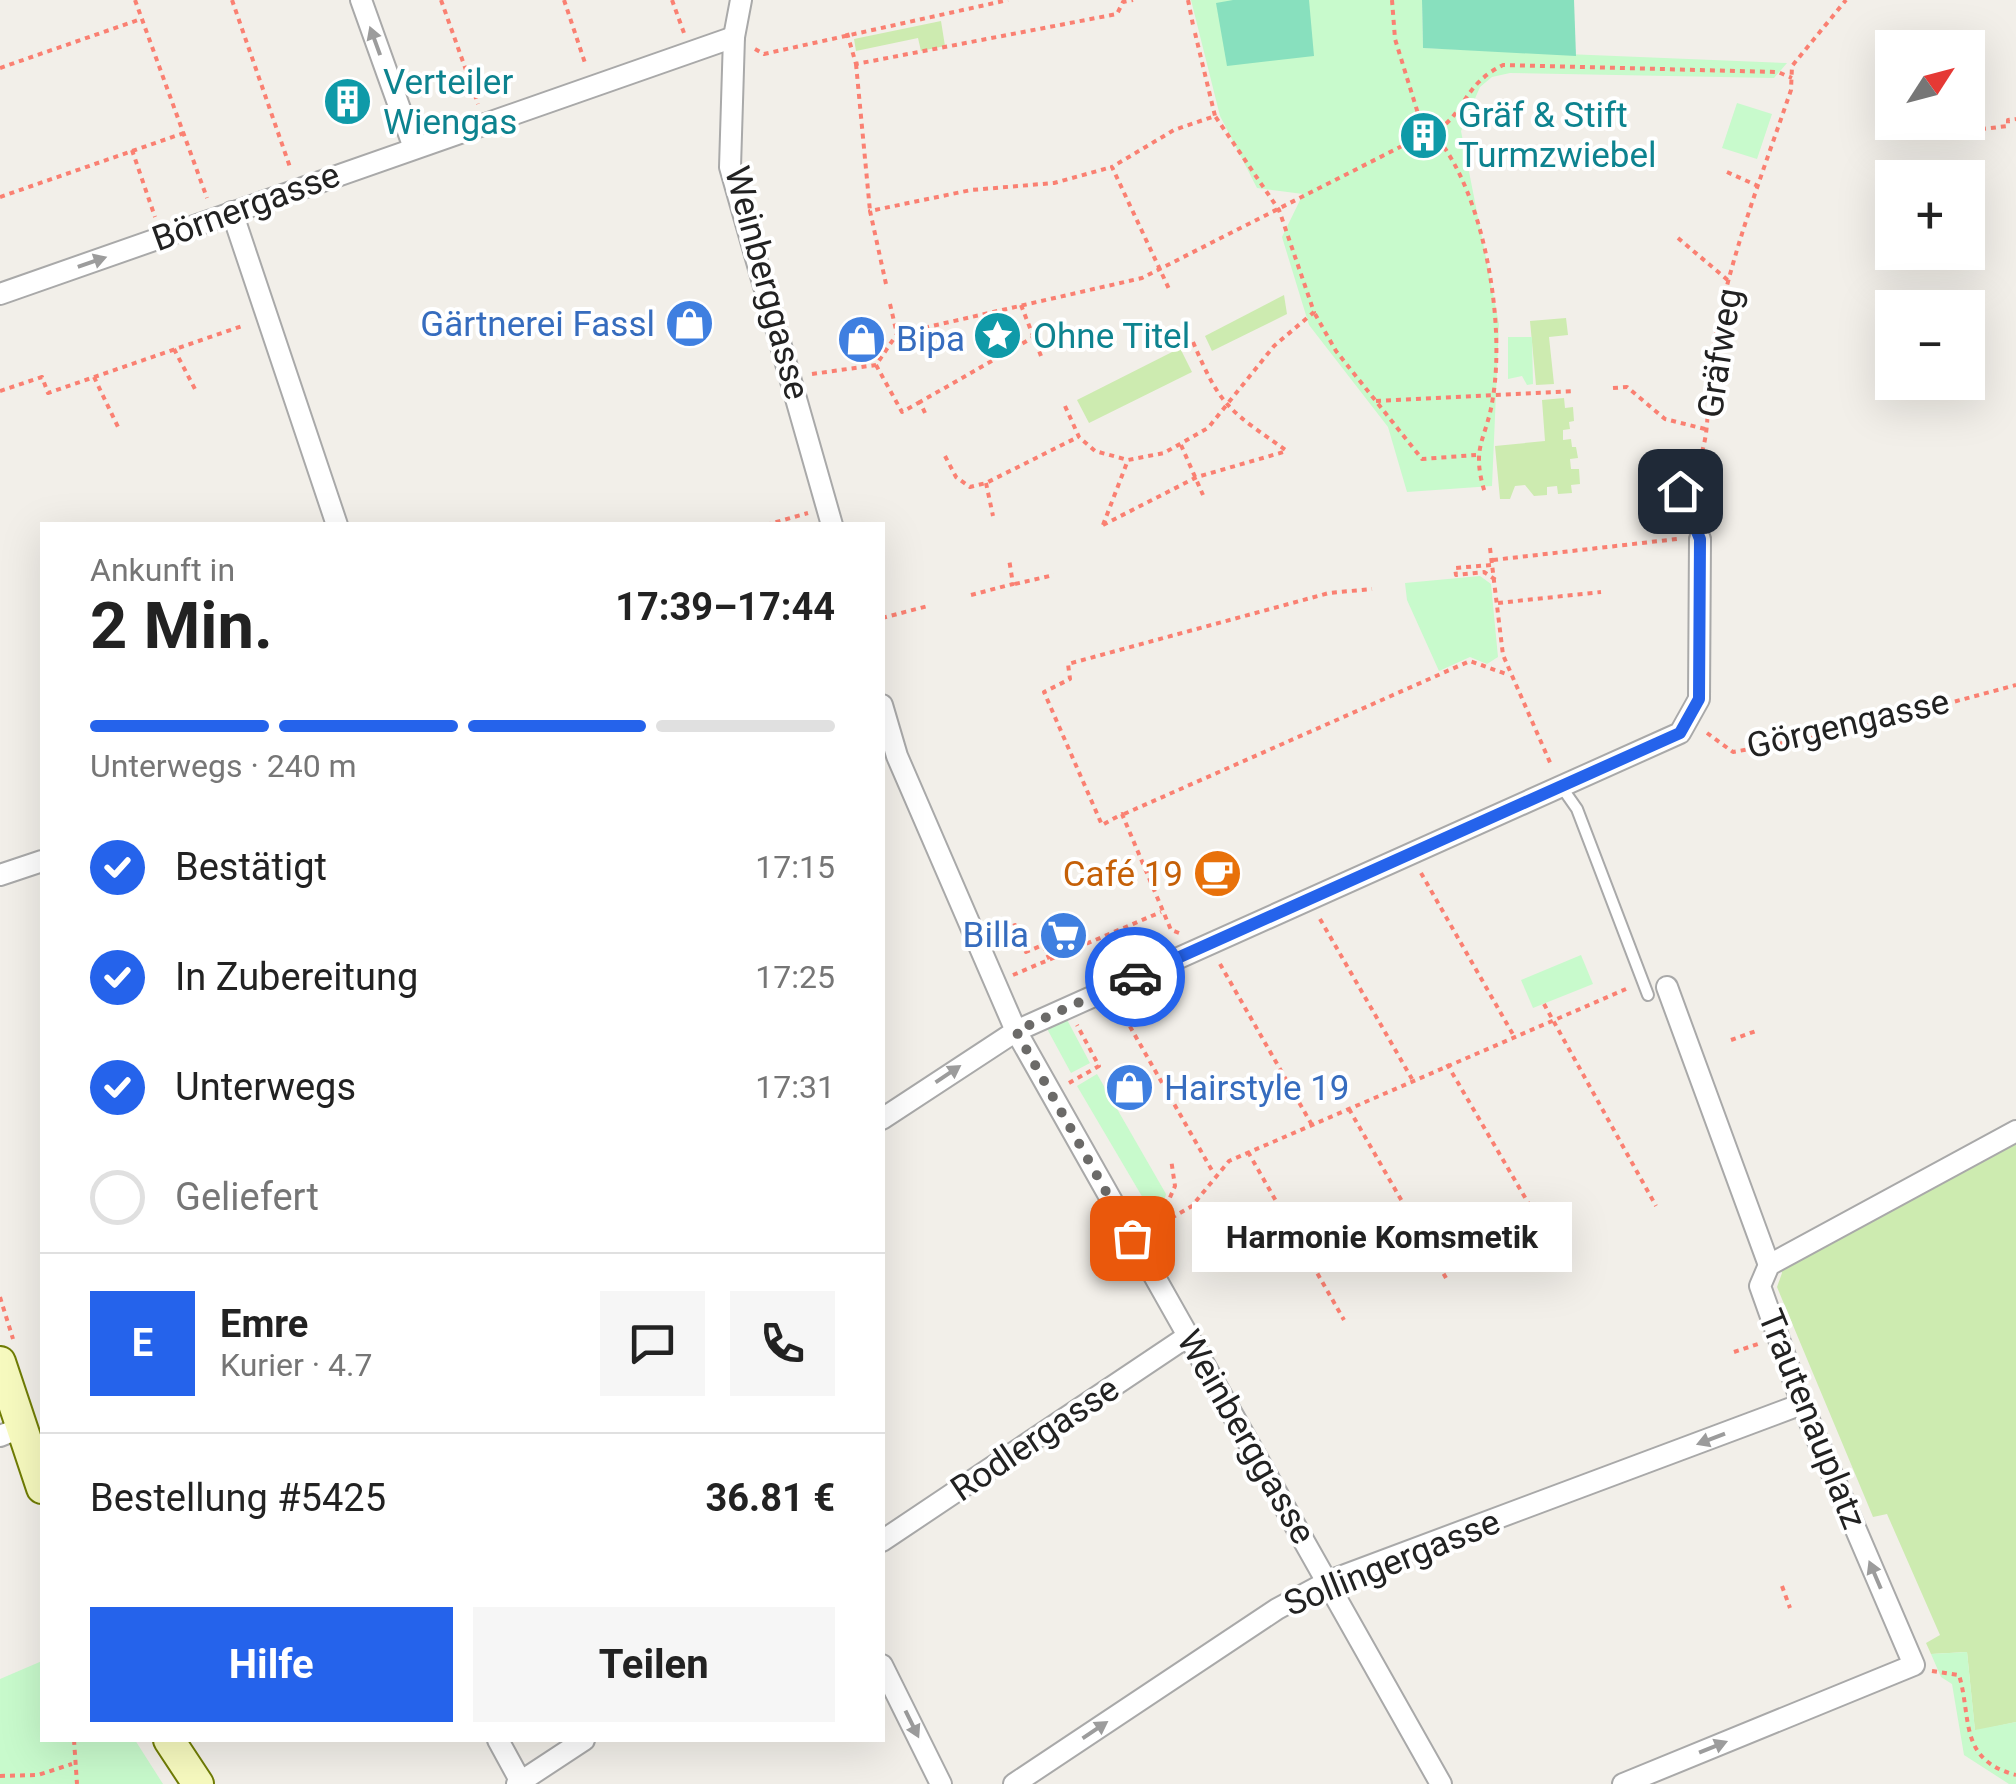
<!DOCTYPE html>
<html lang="de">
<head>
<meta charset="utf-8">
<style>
  :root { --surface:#fff; --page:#f6f6f6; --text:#222; --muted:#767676; --line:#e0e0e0; --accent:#2563eb }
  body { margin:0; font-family:Roboto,sans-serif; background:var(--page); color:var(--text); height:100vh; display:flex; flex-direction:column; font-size:38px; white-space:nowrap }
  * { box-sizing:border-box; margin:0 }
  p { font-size:32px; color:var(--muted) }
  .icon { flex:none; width:55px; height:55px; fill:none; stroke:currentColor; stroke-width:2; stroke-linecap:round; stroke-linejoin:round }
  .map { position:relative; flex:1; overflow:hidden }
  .sheet { position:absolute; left:40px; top:522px; width:845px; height:1220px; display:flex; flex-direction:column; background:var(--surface); border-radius:0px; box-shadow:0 10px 40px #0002 }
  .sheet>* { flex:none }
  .needle { width:65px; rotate:54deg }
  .controls { position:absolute; left:1875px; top:30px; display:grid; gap:20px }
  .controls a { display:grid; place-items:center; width:110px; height:110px; border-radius:0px; background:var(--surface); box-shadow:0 10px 40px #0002; font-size:50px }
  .pin { position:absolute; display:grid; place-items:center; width:85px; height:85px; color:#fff; margin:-42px; border-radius:20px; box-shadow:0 5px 15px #0006 }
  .courier { position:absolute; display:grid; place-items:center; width:100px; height:100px; margin:-50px; border:8px solid #2563eb; border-radius:50%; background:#fff; color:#222; box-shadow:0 2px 12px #0007 }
  .bubble { position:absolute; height:70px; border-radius:0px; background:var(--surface); box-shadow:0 10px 40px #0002; font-size:32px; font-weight:700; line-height:70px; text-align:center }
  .headline em { font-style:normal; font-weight:700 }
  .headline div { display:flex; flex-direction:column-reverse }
  .headline { display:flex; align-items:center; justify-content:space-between; height:170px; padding:0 50px }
  h1 { font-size:65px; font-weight:700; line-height:75px }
  .bar { display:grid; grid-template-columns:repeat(4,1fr); gap:15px 10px; align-content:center; height:120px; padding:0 50px }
  .bar i { height:12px; border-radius:8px; background:var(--line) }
  .bar .selected { background:var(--accent) }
  .bar p { grid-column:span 4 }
  .line { display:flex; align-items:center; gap:25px; padding:0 50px; border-top:2px solid var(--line) }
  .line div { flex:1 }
  .round { display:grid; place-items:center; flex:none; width:105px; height:105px; border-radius:0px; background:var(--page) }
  ol { padding:0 50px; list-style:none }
  li { display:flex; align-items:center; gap:30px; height:110px }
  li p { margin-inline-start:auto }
  li .icon { padding:10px; border-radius:50%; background:var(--accent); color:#fff; stroke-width:4 }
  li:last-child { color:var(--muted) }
  li i { width:55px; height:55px; border:5px solid var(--line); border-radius:50% }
  .primary-button { display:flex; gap:20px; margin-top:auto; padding:20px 50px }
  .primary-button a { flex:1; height:115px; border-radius:0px; background:var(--accent); color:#fff; font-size:40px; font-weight:700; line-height:115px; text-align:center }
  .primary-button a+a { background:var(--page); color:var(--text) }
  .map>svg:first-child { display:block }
</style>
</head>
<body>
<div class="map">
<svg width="2016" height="1784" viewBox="0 0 2016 1784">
  <rect width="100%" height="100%" fill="#f2efe9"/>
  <g fill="#cdebb0">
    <polygon points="941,21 945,46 921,51 918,38 856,51 854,39"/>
    <polygon points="1284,295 1287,314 1212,351 1205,336"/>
    <polygon points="1566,318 1568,335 1549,337 1554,384 1536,385 1530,321"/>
    <polygon points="1180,348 1192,372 1089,423 1077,400"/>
    <polygon points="1564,398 1565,408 1573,407 1574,421 1569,422 1570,429 1563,430 1563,440 1571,439 1572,447 1576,447 1578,458 1570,459 1571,469 1579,469 1580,484 1571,485 1572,493 1558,494 1557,486 1547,487 1547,495 1534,496 1525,485 1515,486 1510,499 1500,499 1495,446 1545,441 1542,400"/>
    <polygon points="2016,1131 2016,1722 1975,1731 1967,1652 1931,1654 1926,1643 1940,1635 1887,1514 1873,1517 1866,1500 1777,1287 1782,1273 1777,1261"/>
  </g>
  <g fill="#c8facc">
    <polygon points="1191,0 1422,0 1423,48 1787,63 1774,78 1510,73 1492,77 1480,87 1461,131 1499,324 1492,486 1407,492 1388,427 1309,325 1282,237 1303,194 1257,188 1220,116"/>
    <polygon points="1737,103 1772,114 1757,159 1722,148"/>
    <polygon points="1508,337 1532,337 1533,384 1527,385 1522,376 1508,379"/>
    <polygon points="1480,576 1491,584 1498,657 1487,664 1470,657 1439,671 1407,600 1405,583"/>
    <polygon points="1581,955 1593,984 1533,1008 1521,980"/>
    <polygon points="1064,1014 1090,1063 1071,1073 1045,1025"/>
    <polygon points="1097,1074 1166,1194 1164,1202 1150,1210 1077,1086"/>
    <polygon points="1967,1652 1975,1730 2016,1722 2016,1784 2009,1784 1964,1755 1952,1684 1941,1677 1931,1654"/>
    <polygon points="42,1661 42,1740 135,1740 163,1784 0,1784 0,1679"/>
  </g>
  <g fill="#88e0be">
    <polygon points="1233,0 1309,0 1314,56 1227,66 1216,3"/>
    <polygon points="1422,0 1574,0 1576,56 1423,48"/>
  </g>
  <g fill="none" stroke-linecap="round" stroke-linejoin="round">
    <defs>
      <g id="service">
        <polyline points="1681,491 1700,539"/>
        <polyline points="1563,789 1577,809 1648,995"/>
      </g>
      <g id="minor">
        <polyline points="361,0 414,148"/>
        <polyline points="741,0 734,37 730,167 832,525"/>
        <polyline points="232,212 337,525"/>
        <polyline points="0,294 734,37"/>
        <polyline points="882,705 897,756 1016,1031 1441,1784"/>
        <polyline points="0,875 42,861"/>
        <polyline points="1667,987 1769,1265"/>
        <polyline points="882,1119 1016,1031 1680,733 1699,699 1700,539"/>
        <polyline points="0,1436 20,1428"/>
        <polyline points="882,1541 1188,1336"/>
        <polyline points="882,1665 941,1784"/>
        <polyline points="498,1740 522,1784"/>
        <polyline points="517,1784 584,1740"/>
        <polyline points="1014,1784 1277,1609 1329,1581 1802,1404"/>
        <polyline points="1623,1784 1914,1665 1802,1404 1760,1286 1769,1265 2016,1131"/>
      </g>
      <g id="secondary">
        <polyline points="0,1362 42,1488"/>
        <polyline points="169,1740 198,1784"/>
      </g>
    </defs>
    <use href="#service" stroke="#a9a9a9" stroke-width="14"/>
    <use href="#minor" stroke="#a9a9a9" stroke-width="24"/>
    <use href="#secondary" stroke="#707d05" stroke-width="34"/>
    <g stroke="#fa8072" stroke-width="4" stroke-dasharray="5 5" stroke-linecap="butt">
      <polyline points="135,0 207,198"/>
      <polyline points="232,0 291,170"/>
      <polyline points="441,0 478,104"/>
      <polyline points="564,0 586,66"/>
      <polyline points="672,0 684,33"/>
      <polyline points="1188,0 1193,25"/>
      <polyline points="1392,0 1395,39 1420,120"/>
      <polyline points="847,33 856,64 1117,14 1123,2 1133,0"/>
      <polyline points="1195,33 1215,116"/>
      <polyline points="755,49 764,54 1008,0"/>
      <polyline points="856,64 870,211"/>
      <polyline points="0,68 141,19"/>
      <circle cx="1423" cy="135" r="15"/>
      <polyline points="1942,122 1974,130 2008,126 2008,120 2016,119"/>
      <path d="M1438 130C1467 110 1463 85 1503 65L1778 72 1792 78"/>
      <path d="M1438 139C1485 198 1505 323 1493 397 1487 440 1470 445 1485 493"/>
      <polyline points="132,150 155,217"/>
      <polyline points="1727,172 1758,186"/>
      <polyline points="0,197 184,133"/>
      <polyline points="1678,238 1730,282"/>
      <polyline points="886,284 870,211 971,190 1054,183 1112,167"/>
      <polyline points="890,304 897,334"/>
      <polyline points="1021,305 1041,356"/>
      <polyline points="1315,314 1336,351 1422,459 1476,455"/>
      <path d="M1193 342C1221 408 1229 410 1287 451"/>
      <polyline points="174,349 196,391"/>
      <polyline points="876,365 902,412 920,402"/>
      <polyline points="812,374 876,365 897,334 1142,278 1410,142"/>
      <polyline points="94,377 120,431"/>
      <polyline points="1613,388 1627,387 1665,419 1705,429"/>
      <polyline points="0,391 42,377 48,393 245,325"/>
      <polyline points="1376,401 1575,391"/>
      <polyline points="1065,406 1079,437 1095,451 1128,460 1164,453 1208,428 1274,346 1314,312 1279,210 1215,116 1174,130 1112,167 1170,291"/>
      <polyline points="925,413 920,402 1032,338"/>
      <polyline points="1181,445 1203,495"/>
      <polyline points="945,456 956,477 970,487 986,483 1078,437"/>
      <path d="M1689 479C1715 439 1704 407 1711 362 1725 269 1761 178 1791 90L1792 66 1846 0"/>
      <polyline points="986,483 993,516"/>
      <polyline points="766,525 808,513"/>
      <polyline points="1103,525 1197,477 1287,451"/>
      <polyline points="1103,525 1128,460"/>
      <polyline points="1490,548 1503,655 1552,767"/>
      <polyline points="1493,560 1677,539"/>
      <polyline points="1491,565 1455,568 1456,575 1484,572 1496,580"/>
      <polyline points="1015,584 1054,575"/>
      <polyline points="971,595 1013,584 1009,559"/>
      <polyline points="1498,603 1601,592"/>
      <polyline points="882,618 928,606"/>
      <polyline points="1707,733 1733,752 1838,733 2016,685"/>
      <polyline points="1124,814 1470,661 1509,675"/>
      <polyline points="1421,873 1515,1038"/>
      <polyline points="1320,919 1412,1079"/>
      <polyline points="1179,933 1171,930 1122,814 1102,825 1044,692 1070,679 1068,664 1329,593 1372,589"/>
      <polyline points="995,934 1015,925 1026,952 1043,945 1050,960"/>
      <polyline points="1220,964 1312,1125"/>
      <polyline points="1013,975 1161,912"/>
      <polyline points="1544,1004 1656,1206"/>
      <polyline points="1120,1009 1214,1174"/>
      <polyline points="1731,1040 1756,1031"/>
      <polyline points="1447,1064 1544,1230"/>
      <polyline points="1069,1083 1099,1066 1077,1025"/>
      <polyline points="1349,1109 1446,1278"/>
      <polyline points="1248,1152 1344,1320"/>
      <polyline points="1158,1225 1175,1186 1171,1159"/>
      <polyline points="1154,1228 1192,1206 1229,1161 1626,989"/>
      <polyline points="0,1297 13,1339"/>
      <polyline points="1734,1352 1758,1344"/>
      <polyline points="1782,1586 1790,1608"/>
      <path d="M1932 1671 1959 1675C1972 1718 1958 1760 2016 1775"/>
      <polyline points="74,1740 77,1784"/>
      <polyline points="0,1776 38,1775 72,1764"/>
    </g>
    <use href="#service" stroke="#fff" stroke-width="10"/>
    <use href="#minor" stroke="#fff" stroke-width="20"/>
    <use href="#secondary" stroke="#f7fabf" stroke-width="30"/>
  </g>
  <defs><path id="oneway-solid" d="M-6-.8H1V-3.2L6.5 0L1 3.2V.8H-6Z" transform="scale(2.5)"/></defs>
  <g fill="#9c9c9c">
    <use href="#oneway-solid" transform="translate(375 41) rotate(-110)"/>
    <use href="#oneway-solid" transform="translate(92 262) rotate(-19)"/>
    <use href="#oneway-solid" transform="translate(948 1074) rotate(-34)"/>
    <use href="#oneway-solid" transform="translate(1711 1439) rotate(159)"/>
    <use href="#oneway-solid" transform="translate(1875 1575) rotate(-113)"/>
    <use href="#oneway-solid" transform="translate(912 1724) rotate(64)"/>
    <use href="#oneway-solid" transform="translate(1095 1730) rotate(-34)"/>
    <use href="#oneway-solid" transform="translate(1713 1747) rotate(-22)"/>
  </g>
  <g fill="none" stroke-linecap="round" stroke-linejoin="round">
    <polyline stroke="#6b6a68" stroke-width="10" stroke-dasharray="0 18" points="1132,1238 1016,1031 1135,977"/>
    <polyline stroke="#2563eb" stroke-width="12" points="1135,977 1680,733 1699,699 1700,539 1680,491"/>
  </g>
  <defs>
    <symbol id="building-disc" viewBox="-11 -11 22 22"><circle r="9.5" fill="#0f9aa8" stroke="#fff"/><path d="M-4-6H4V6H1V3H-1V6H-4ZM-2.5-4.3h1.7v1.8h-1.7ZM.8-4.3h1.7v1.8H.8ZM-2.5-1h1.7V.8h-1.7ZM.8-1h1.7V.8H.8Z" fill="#fff"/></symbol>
    <symbol id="shop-disc" viewBox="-11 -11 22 22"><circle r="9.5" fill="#3f7fe0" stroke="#fff"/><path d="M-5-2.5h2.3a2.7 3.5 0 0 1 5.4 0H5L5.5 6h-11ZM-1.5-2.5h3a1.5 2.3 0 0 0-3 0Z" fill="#fff"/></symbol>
    <symbol id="sight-disc" viewBox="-11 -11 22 22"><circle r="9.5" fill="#0f9aa8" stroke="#fff"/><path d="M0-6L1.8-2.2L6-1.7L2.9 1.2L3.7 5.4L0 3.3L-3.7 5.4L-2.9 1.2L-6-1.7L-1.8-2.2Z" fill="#fff"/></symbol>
    <symbol id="cafe-disc" viewBox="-11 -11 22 22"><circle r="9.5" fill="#e8710a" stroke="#fff"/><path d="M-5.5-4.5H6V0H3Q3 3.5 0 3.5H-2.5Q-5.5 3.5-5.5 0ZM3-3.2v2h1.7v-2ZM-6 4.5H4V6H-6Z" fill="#fff"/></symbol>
    <symbol id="supermarket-disc" viewBox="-11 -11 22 22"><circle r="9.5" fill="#3f7fe0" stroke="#fff"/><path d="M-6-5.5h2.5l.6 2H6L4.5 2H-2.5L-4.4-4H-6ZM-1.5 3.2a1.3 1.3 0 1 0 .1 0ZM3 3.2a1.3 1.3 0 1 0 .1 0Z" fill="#fff"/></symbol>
  </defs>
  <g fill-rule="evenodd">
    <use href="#building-disc" x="320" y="74" width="55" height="55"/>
    <use href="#building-disc" x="1396" y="108" width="55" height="55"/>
    <use href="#shop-disc" x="662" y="296" width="55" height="55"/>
    <use href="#sight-disc" x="970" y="308" width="55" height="55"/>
    <use href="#shop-disc" x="834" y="312" width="55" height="55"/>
    <use href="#cafe-disc" x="1190" y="846" width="55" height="55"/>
    <use href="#supermarket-disc" x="1036" y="908" width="55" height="55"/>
    <use href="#shop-disc" x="1102" y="1060" width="55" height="55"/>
  </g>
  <g text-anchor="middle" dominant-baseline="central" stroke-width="8" stroke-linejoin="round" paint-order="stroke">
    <g font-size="35" fill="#0d838f" stroke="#fff" text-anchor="start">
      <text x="383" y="82">Verteiler<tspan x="383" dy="40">Wiengas</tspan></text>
      <text x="1458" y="115">Gräf &amp; Stift<tspan x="1458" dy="40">Turmzwiebel</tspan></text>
      <text x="1033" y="336">Ohne Titel</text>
    </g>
    <g font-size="35" fill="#222" stroke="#fff">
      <text transform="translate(246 207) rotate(-20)">Börnergasse</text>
      <text transform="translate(767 283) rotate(75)">Weinberggasse</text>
      <text transform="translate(1720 353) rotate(-81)">Gräfweg</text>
      <text transform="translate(1848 724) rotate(-13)">Görgengasse</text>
      <text transform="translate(1812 1419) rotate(68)">Trautenauplatz</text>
      <text transform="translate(1246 1437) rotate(60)">Weinberggasse</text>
      <text transform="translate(1035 1439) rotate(-34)">Rodlergasse</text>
      <text transform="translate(1392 1563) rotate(-22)">Sollingergasse</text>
    </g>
    <g font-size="35" fill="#366cbe" stroke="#fff" text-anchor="end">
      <text x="655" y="324">Gärtnerei Fassl</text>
      <text x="896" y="339" text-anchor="start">Bipa</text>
      <text x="1029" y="935">Billa</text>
      <text x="1164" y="1088" text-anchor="start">Hairstyle 19</text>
    </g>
    <g font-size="35" fill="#c56008" stroke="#fff" text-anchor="end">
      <text x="1183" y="874">Café 19</text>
    </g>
  </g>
</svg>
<div class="controls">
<a><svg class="needle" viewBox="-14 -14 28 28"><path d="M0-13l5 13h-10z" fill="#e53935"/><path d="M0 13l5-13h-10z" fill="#767676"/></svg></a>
<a>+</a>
<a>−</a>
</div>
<div class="pin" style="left:1132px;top:1238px;background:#ea580c"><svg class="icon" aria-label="bag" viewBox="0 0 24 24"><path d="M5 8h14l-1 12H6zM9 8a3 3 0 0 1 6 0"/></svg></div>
<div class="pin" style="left:1680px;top:491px;background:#1f2937"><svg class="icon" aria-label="home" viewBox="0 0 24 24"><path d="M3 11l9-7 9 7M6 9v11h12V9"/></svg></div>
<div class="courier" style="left:1135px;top:977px"><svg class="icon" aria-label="car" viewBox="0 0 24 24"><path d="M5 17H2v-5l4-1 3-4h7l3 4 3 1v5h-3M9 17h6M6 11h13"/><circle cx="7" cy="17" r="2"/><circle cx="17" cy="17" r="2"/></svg></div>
<div class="bubble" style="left:1192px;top:1202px;width:380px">Harmonie Komsmetik</div>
<section class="sheet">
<div class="headline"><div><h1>2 Min.</h1><p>Ankunft in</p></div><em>17:39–17:44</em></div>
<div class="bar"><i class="selected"></i><i class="selected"></i><i class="selected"></i><i></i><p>Unterwegs · 240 m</p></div>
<ol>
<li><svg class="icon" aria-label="check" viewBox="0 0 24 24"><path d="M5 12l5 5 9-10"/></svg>Bestätigt<p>17:15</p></li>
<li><svg class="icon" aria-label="check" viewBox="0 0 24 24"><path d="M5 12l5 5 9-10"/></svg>In Zubereitung<p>17:25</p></li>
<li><svg class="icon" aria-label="check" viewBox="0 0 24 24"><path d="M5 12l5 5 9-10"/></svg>Unterwegs<p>17:31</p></li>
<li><i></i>Geliefert</li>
</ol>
<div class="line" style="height:180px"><b class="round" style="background:var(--accent);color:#fff">E</b><div><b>Emre</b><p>Kurier · 4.7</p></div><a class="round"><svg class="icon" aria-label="chat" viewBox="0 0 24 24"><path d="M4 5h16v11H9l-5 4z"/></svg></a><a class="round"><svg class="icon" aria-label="phone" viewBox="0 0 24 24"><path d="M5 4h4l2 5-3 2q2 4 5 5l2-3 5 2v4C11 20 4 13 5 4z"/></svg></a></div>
<div class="line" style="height:130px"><div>Bestellung #5425</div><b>36.81 €</b></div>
<div class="primary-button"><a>Hilfe</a><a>Teilen</a></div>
</section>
</div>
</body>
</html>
